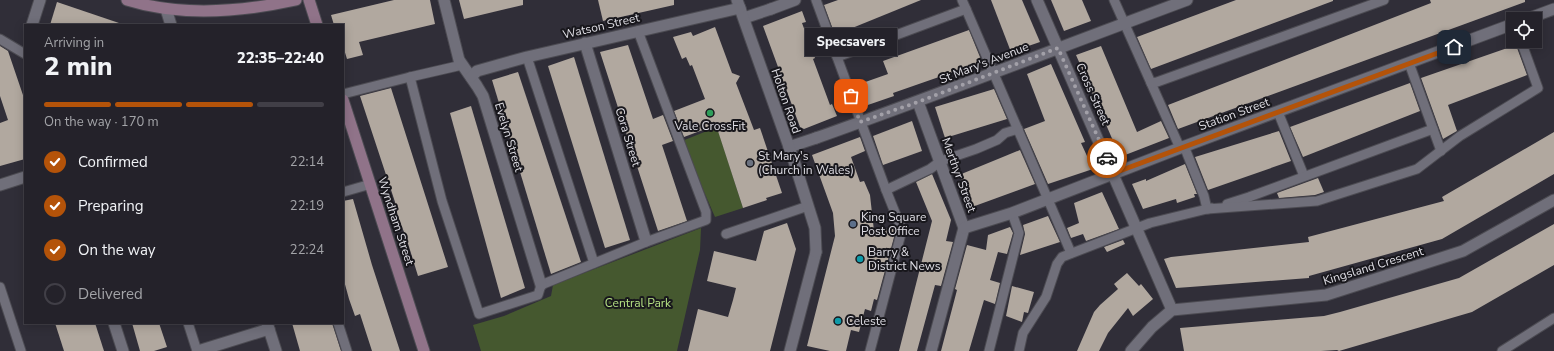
<!DOCTYPE html>
<html lang="en">
<head>
<meta charset="utf-8">
<style>
  :root { --surface:#24222a; --page:#2c2a32; --text:#f1f3f6; --muted:#a3a4a8; --line:#413f47; --accent:#b45309 }
  body { margin:0; font-family:"Nunito Sans",sans-serif; background:var(--page); color:var(--text); height:100vh; display:flex; flex-direction:column; font-size:15px; white-space:nowrap }
  * { box-sizing:border-box; margin:0 }
  p { font-size:13px; color:var(--muted) }
  .icon { flex:none; width:22px; height:22px; fill:none; stroke:currentColor; stroke-width:2; stroke-linecap:round; stroke-linejoin:round }
  .map { position:relative; flex:1; overflow:hidden }
  .drawer { position:absolute; left:24px; top:24px; width:320px; height:300px; display:flex; flex-direction:column; background:var(--surface); border-radius:0px; box-shadow:0 2px 10px #0003,0 0 0 1px var(--line) }
  .drawer>* { flex:none }
  .buttons { position:absolute; left:1506px; top:12px; display:grid; gap:8px }
  .buttons a { display:grid; place-items:center; width:36px; height:36px; border-radius:0px; background:var(--surface); box-shadow:0 2px 10px #0003,0 0 0 1px var(--line); font-size:20px }
  .pin { position:absolute; display:grid; place-items:center; width:34px; height:34px; color:#fff; margin:-17px; border-radius:8px; box-shadow:0 2px 6px #0006 }
  .courier { position:absolute; display:grid; place-items:center; width:40px; height:40px; margin:-20px; border:3px solid #b45309; border-radius:50%; background:#fff; color:#222; box-shadow:0 1px 5px #0007 }
  .bubble { position:absolute; height:28px; border-radius:0px; background:var(--surface); box-shadow:0 2px 10px #0003,0 0 0 1px var(--line); font-size:13px; font-weight:800; line-height:28px; text-align:center }
  .summary em { font-style:normal; font-weight:800 }
  .summary div { display:flex; flex-direction:column-reverse }
  .summary { display:flex; align-items:center; justify-content:space-between; height:68px; padding:0 20px }
  h1 { font-size:26px; font-weight:800; line-height:30px }
  .bar { display:grid; grid-template-columns:repeat(4,1fr); gap:6px 4px; align-content:center; height:48px; padding:0 20px }
  .bar i { height:5px; border-radius:3px; background:var(--line) }
  .bar .on { background:var(--accent) }
  .bar p { grid-column:span 4 }
  ol { padding:0 20px; list-style:none }
  li { display:flex; align-items:center; gap:12px; height:44px }
  li p { margin-inline-start:auto }
  li .icon { padding:4px; border-radius:50%; background:var(--accent); color:#fff; stroke-width:4 }
  li:last-child { color:var(--muted) }
  li i { width:22px; height:22px; border:2px solid var(--line); border-radius:50% }
  .map>svg:first-child { display:block }
</style>
</head>
<body>
<div class="map">
<svg width="1554" height="351" viewBox="0 0 1554 351">
  <rect width="100%" height="100%" fill="#302e38"/>
  <g fill="#45582f">
    <polygon points="717,127 743,208 715,217 682,141"/>
    <polygon points="701,228 700,250 677,351 481,351 473,325 504,316 551,296 553,285"/>
  </g>
  <g fill="#b1a89f">
    <polygon points="394,0 430,0 435,24 359,42 363,55 347,59 343,46 343,25 334,25 331,15"/>
    <polygon points="459,0 523,0 523,5 464,19"/>
    <polygon points="598,0 674,0 674,5 603,21"/>
    <polygon points="838,0 921,0 835,35 824,5"/>
    <polygon points="991,0 1022,0 1040,42 1011,52"/>
    <polygon points="1051,0 1082,0 1091,21 1064,31"/>
    <polygon points="1236,0 1333,0 1333,1 1151,69 1137,37"/>
    <polygon points="1430,0 1525,0 1525,2 1178,129 1168,105 1431,3"/>
    <polygon points="57,2 119,23 119,25 50,25"/>
    <polygon points="802,11 806,22 802,23 815,58 813,59 830,105 832,104 837,116 804,129 800,127 763,26"/>
    <polygon points="715,27 732,73 740,76 736,83 754,130 760,128 782,193 766,198 767,200 743,208 716,125 684,137 674,111 705,99 692,65 690,66 686,57 682,59 673,37 691,32 693,36"/>
    <polygon points="969,30 982,62 893,93 894,96 862,107 854,86 888,74 883,61"/>
    <polygon points="628,45 653,119 663,115 673,141 662,145 687,221 658,231 600,52"/>
    <polygon points="1516,45 1527,75 1448,105 1457,131 1443,139 1421,78"/>
    <polygon points="0,46 8,51 25,101 25,159 0,166 0,123 8,120 0,96"/>
    <polygon points="1101,46 1137,132 1161,121 1169,138 1120,157 1076,55"/>
    <polygon points="574,57 630,240 605,248 548,66"/>
    <polygon points="1051,64 1085,142 1081,143 1093,169 1048,184 1024,129 1045,121 1027,74"/>
    <polygon points="518,72 581,262 551,274 492,80"/>
    <polygon points="1410,83 1420,111 1303,157 1290,127"/>
    <polygon points="391,88 448,267 418,276 406,237 398,217 395,202 360,96"/>
    <polygon points="994,89 1007,119 945,138 935,107"/>
    <polygon points="471,106 525,288 501,298 450,113"/>
    <polygon points="912,121 922,151 883,165 873,136"/>
    <polygon points="1279,131 1291,161 1208,190 1195,157"/>
    <polygon points="1554,132 1554,174 1442,239 1309,276 1309,278 1190,287 1176,288 1164,259 1171,257 1309,242 1308,237 1444,201 1442,197"/>
    <polygon points="860,137 865,151 851,157 860,182 864,181 870,195 874,231 894,227 896,230 877,300 874,299 871,311 865,309 859,332 851,330 846,351 830,351 807,346 835,236 833,213 812,155"/>
    <polygon points="1020,150 1035,184 972,207 959,175"/>
    <polygon points="1185,164 1197,194 1194,194 1195,197 1177,203 1176,199 1143,209 1132,184 1146,179 1146,181"/>
    <polygon points="932,174 951,220 946,241 953,242 941,286 935,285 917,351 899,351 932,221 916,182"/>
    <polygon points="1318,178 1324,192 1315,195 1279,198 1277,193"/>
    <polygon points="1102,192 1119,229 1086,241 1083,234 1071,238 1067,228 1079,223 1074,203"/>
    <polygon points="353,199 372,265 400,351 372,351 360,314 355,316 349,299 343,277 343,201"/>
    <polygon points="1048,216 1060,242 1020,255 1025,234 1023,225"/>
    <polygon points="787,223 796,249 770,351 688,351 698,309 728,317 733,300 736,288 707,281 714,251 756,261 764,231"/>
    <polygon points="1554,224 1554,265 1472,312 1339,351 1337,350 1321,351 1184,351 1180,328 1324,316 1340,312 1459,278"/>
    <polygon points="1010,227 1013,233 1007,254 998,252 990,280 1000,283 995,304 984,300 969,351 941,351 957,290 955,289 967,245 986,250 988,235"/>
    <polygon points="1123,240 1125,244 1107,252 1104,247"/>
    <polygon points="1127,273 1139,286 1141,284 1153,299 1133,316 1128,308 1108,333 1099,351 1077,351 1094,312 1100,305 1118,289 1114,284"/>
    <polygon points="1012,286 1034,292 1028,313 1024,312 1022,322 1006,316"/>
    <polygon points="55,323 95,323 104,351 64,351"/>
    <polygon points="132,323 159,323 167,347 154,351 140,351"/>
    <polygon points="292,323 332,323 341,351 300,351"/>
  </g>
  <g fill="none" stroke-linecap="round" stroke-linejoin="round">
    <defs>
      <g id="service">
        <polyline points="816,0 886,190 930,169 941,161 976,149 997,140 1005,133 1018,129"/>
        <polyline points="1114,0 1180,148"/>
        <polyline points="966,9 1071,253"/>
        <polyline points="638,31 706,212 706,220 646,242"/>
        <polyline points="0,39 25,54"/>
        <polyline points="527,57 594,263"/>
        <polyline points="837,57 966,9 962,0"/>
        <polyline points="1409,63 1441,151"/>
        <polyline points="462,65 410,77 442,201 479,314 538,295 541,285 646,242 645,238"/>
        <polyline points="1151,83 1157,82 1384,0"/>
        <polyline points="343,94 410,77"/>
        <polyline points="1278,112 1304,176"/>
        <polyline points="1184,146 1204,196 1207,209 1212,208"/>
        <polyline points="343,192 371,184"/>
        <polyline points="1227,204 1249,197 1433,129"/>
        <polyline points="726,234 808,206"/>
        <polyline points="0,287 21,351"/>
        <polyline points="188,323 197,351"/>
        <polyline points="338,323 347,351"/>
        <polyline points="870,351 902,230 886,190"/>
        <polyline points="989,351 1019,233 1012,213"/>
        <polyline points="1019,351 1023,333 1046,297 1057,264 1062,257 1150,223 1207,209 1317,201 1417,169 1460,136 1538,88 1521,41"/>
        <polyline points="1502,351 1554,318"/>
      </g>
      <g id="pedestrian">
        <polyline points="744,18 771,9"/>
        <polyline points="789,147 816,138"/>
        <polyline points="790,351 816,252"/>
      </g>
      <g id="minor">
        <polyline points="444,0 459,60 477,86 483,96 541,285"/>
        <polyline points="737,0 793,158 815,228 816,252"/>
        <polyline points="1037,0 1172,310"/>
        <polyline points="166,9 171,25"/>
        <polyline points="771,9 795,0"/>
        <polyline points="1527,19 1554,9"/>
        <polyline points="32,25 40,0"/>
        <polyline points="585,43 645,238"/>
        <polyline points="471,77 477,71 527,57 740,8"/>
        <polyline points="918,102 964,228 931,351"/>
        <path d="M816 138C940 94 1063 46 1187 0"/>
        <polyline points="0,185 25,177"/>
        <polyline points="964,228 1012,213 1180,148 1513,24"/>
        <polyline points="114,323 123,351"/>
        <polyline points="267,323 276,351"/>
        <polyline points="198,351 269,329"/>
        <polyline points="1131,351 1152,327 1172,310 1326,295 1463,251 1554,200"/>
      </g>
      <g id="secondary">
        <path d="M127 0C181 17 241 12 296 0"/>
        <polyline points="309,0 317,25"/>
        <polyline points="343,100 424,351"/>
      </g>
    </defs>
    <use href="#service" stroke="#4c4b52" stroke-width="11"/>
    <use href="#pedestrian" stroke="#4c4b52" stroke-width="13"/>
    <use href="#minor" stroke="#4c4b52" stroke-width="13"/>
    <use href="#secondary" stroke="#4c4b52" stroke-width="13"/>
    <use href="#service" stroke="#706f7a" stroke-width="9"/>
    <use href="#pedestrian" stroke="#706f7a" stroke-width="11"/>
    <use href="#minor" stroke="#706f7a" stroke-width="11"/>
    <use href="#secondary" stroke="#907389" stroke-width="11"/>
  </g>
  <g fill="none" stroke-linecap="round" stroke-linejoin="round">
    <polyline stroke="#a2a0a8" stroke-width="4" stroke-dasharray="0 7.2" points="851,96 860,122 918,102 1058,48 1107,158"/>
    <polyline stroke="#b45309" stroke-width="5" points="1107,158 1114,173 1454,47"/>
  </g>
  <circle fill="#2e9e5b" stroke="#18171c" stroke-width="1.5" cx="710" cy="113" r="4"/>
  <circle fill="#6b7280" stroke="#18171c" stroke-width="1.5" cx="750" cy="163" r="4"/>
  <circle fill="#5c6f8a" stroke="#18171c" stroke-width="1.5" cx="853" cy="224" r="4"/>
  <g fill="#0f9aa8" stroke="#18171c" stroke-width="1.5">
    <circle cx="860" cy="259" r="4"/>
    <circle cx="838" cy="321" r="4"/>
  </g>
  <g text-anchor="middle" dominant-baseline="central" stroke-width="4" stroke-linejoin="round" paint-order="stroke">
    <g font-size="12" fill="#dfdee5" stroke="#18171c">
      <text transform="translate(601 26) rotate(-13)">Watson Street</text>
      <text transform="translate(984 63) rotate(-21)">St Mary's Avenue</text>
      <text transform="translate(1093 94) rotate(66)">Cross Street</text>
      <text transform="translate(786 101) rotate(71)">Holton Road</text>
      <text transform="translate(1234 114) rotate(-20)">Station Street</text>
      <text transform="translate(509 137) rotate(73)">Evelyn Street</text>
      <text transform="translate(628 137) rotate(73)">Cora Street</text>
      <text transform="translate(959 175) rotate(70)">Merthyr Street</text>
      <text transform="translate(396 221) rotate(72)">Wyndham Street</text>
      <text transform="translate(1373 266) rotate(-17)">Kingsland Crescent</text>
    </g>
    <g font-size="12" fill="#dfdee5" stroke="#18171c" text-anchor="start">
      <text x="710" y="126" text-anchor="middle">Vale CrossFit</text>
      <text x="758" y="156">St Mary's<tspan x="758" dy="14">(Church in Wales)</tspan></text>
      <text x="861" y="217">King Square<tspan x="861" dy="14">Post Office</tspan></text>
      <text x="868" y="252">Barry &amp;<tspan x="868" dy="14">District News</tspan></text>
      <text x="846" y="321">Celeste</text>
    </g>
    <g font-size="12" fill="#b4e083" stroke="#18171c">
      <text x="638" y="303">Central Park</text>
    </g>
  </g>
</svg>
<div class="buttons">
<a><svg class="icon" aria-label="locate" viewBox="0 0 24 24"><circle cx="12" cy="12" r="6"/><path d="M12 2v4M12 18v4M2 12h4M18 12h4"/></svg></a>
</div>
<div class="pin" style="left:851px;top:96px;background:#ea580c"><svg class="icon" aria-label="bag" viewBox="0 0 24 24"><path d="M5 8h14l-1 12H6zM9 8a3 3 0 0 1 6 0"/></svg></div>
<div class="pin" style="left:1454px;top:47px;background:#1f2937"><svg class="icon" aria-label="home" viewBox="0 0 24 24"><path d="M3 11l9-7 9 7M6 9v11h12V9"/></svg></div>
<div class="courier" style="left:1107px;top:158px"><svg class="icon" aria-label="car" viewBox="0 0 24 24"><path d="M5 17H2v-5l4-1 3-4h7l3 4 3 1v5h-3M9 17h6M6 11h13"/><circle cx="7" cy="17" r="2"/><circle cx="17" cy="17" r="2"/></svg></div>
<div class="bubble" style="left:805px;top:28px;width:92px">Specsavers</div>
<section class="drawer">
<div class="summary"><div><h1>2 min</h1><p>Arriving in</p></div><em>22:35–22:40</em></div>
<div class="bar"><i class="on"></i><i class="on"></i><i class="on"></i><i></i><p>On the way · 170 m</p></div>
<ol>
<li><svg class="icon" aria-label="check" viewBox="0 0 24 24"><path d="M5 12l5 5 9-10"/></svg>Confirmed<p>22:14</p></li>
<li><svg class="icon" aria-label="check" viewBox="0 0 24 24"><path d="M5 12l5 5 9-10"/></svg>Preparing<p>22:19</p></li>
<li><svg class="icon" aria-label="check" viewBox="0 0 24 24"><path d="M5 12l5 5 9-10"/></svg>On the way<p>22:24</p></li>
<li><i></i>Delivered</li>
</ol>
</section>
</div>
</body>
</html>
